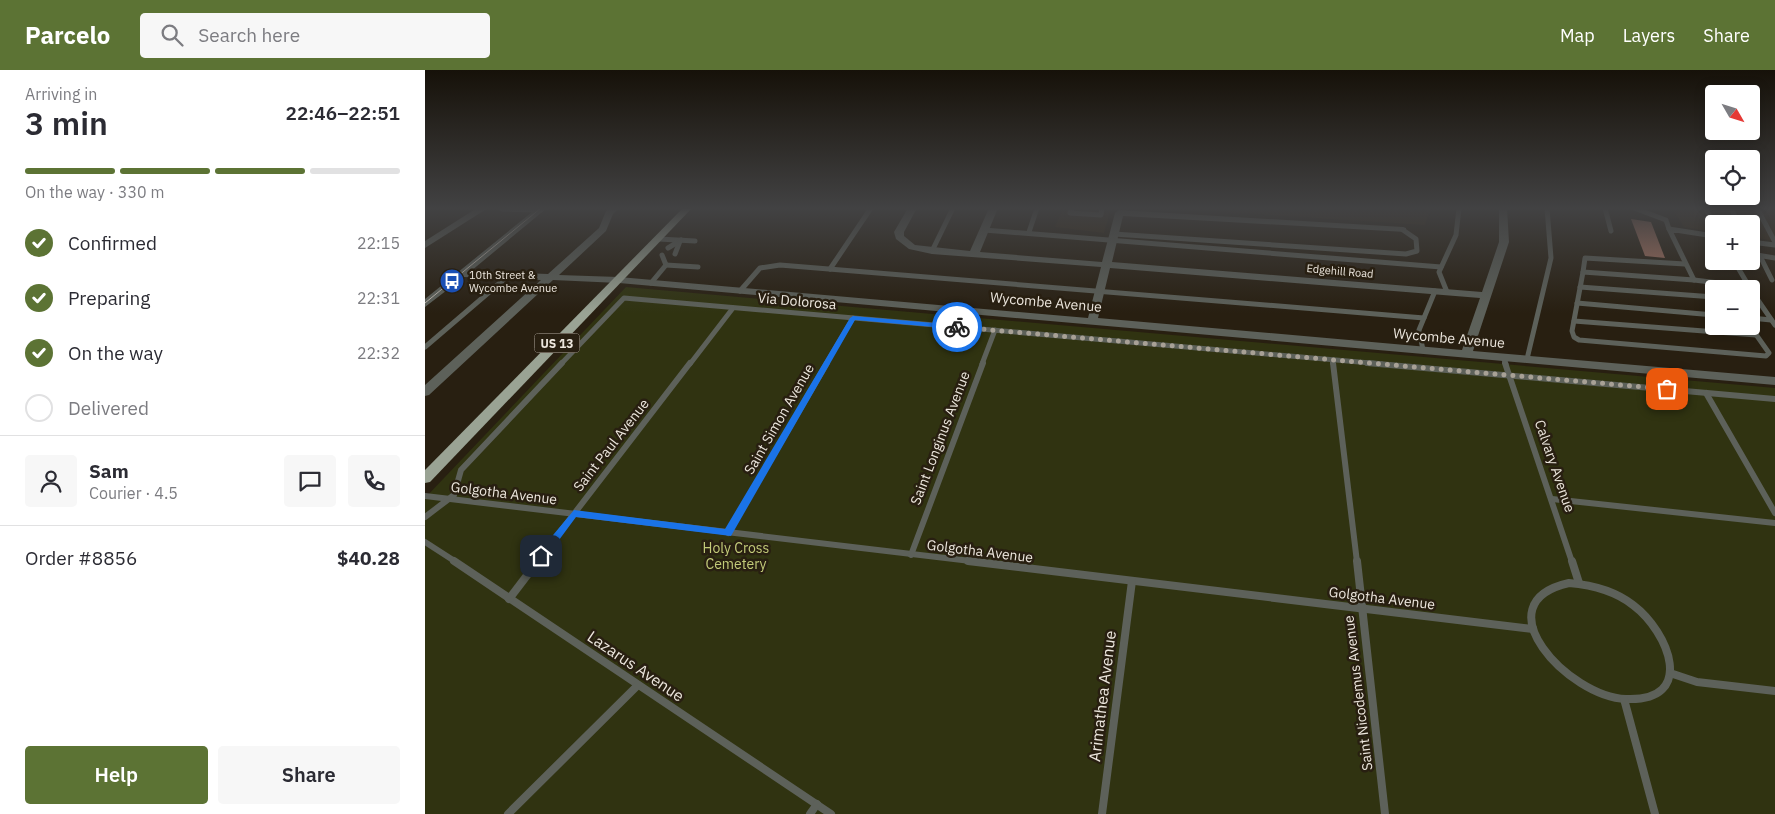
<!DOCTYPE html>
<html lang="en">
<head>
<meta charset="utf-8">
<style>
  :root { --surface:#fff; --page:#f7f7f7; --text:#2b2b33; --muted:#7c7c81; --line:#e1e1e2; --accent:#5c7334 }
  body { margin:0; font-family:"IBM Plex Sans",sans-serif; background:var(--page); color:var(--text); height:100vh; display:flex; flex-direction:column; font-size:19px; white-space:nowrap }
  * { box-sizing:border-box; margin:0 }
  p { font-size:16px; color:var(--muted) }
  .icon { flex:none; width:28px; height:28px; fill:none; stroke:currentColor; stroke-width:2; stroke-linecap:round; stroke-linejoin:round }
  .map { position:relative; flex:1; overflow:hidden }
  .details { display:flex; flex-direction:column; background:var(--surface); width:425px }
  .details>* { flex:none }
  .needle { width:32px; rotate:129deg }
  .buttons { position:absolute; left:1280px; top:15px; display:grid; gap:10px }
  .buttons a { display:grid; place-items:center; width:55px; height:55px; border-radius:5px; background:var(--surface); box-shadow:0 2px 12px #0003; font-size:25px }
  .pin { position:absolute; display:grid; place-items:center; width:42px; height:42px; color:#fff; margin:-21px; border-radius:10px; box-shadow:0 2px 8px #0006 }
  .courier { position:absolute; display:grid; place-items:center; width:50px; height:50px; margin:-25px; border:4px solid #1a73e8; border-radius:50%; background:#fff; color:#222; box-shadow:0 1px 6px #0007 }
  .head em { font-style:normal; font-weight:600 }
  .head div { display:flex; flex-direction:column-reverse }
  .head { display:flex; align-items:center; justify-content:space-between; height:85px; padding:0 25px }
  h1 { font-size:32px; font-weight:600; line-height:38px }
  .bar { display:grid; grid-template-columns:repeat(4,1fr); gap:8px 5px; align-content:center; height:60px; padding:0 25px }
  .bar i { height:6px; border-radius:4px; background:var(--line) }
  .bar .on { background:var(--accent) }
  .bar p { grid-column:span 4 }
  .line { display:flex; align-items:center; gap:12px; padding:0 25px; border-top:1px solid var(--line) }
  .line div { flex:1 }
  .round { display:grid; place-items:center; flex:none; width:52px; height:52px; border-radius:5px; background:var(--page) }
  ol { padding:0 25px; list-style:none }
  li { display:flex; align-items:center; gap:15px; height:55px }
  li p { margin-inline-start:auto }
  li .icon { padding:5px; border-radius:50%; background:var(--accent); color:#fff; stroke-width:4 }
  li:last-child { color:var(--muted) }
  li i { width:28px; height:28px; border:2px solid var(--line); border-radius:50% }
  .primary-button { display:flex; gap:10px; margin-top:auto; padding:10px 25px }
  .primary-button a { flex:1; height:58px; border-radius:5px; background:var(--accent); color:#fff; font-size:20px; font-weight:600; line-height:58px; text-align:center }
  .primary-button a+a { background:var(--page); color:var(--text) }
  header { display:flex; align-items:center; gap:30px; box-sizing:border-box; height:70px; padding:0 25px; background:var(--accent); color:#fff }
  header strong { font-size:24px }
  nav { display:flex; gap:28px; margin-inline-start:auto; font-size:18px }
  .search { width:350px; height:45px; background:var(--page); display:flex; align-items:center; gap:12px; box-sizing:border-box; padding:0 18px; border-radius:5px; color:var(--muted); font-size:19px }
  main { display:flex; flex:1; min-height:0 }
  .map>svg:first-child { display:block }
</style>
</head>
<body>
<header>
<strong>Parcelo</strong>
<div class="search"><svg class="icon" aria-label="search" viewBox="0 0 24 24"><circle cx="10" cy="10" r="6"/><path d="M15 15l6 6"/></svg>Search here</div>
<nav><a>Map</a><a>Layers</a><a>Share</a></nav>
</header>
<main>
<section class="details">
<div class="head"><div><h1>3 min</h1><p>Arriving in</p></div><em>22:46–22:51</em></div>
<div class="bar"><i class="on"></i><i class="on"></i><i class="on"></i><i></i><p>On the way · 330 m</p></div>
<ol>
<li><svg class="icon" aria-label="check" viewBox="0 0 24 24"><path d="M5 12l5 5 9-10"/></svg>Confirmed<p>22:15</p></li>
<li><svg class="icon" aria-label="check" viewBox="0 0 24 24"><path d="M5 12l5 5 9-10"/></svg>Preparing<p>22:31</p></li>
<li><svg class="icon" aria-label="check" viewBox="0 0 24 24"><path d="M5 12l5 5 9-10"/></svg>On the way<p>22:32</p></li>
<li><i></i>Delivered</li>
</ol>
<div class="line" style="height:90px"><a class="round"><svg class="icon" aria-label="person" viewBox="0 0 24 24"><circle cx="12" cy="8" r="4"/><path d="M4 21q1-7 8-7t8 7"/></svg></a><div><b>Sam</b><p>Courier · 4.5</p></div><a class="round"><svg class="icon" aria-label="chat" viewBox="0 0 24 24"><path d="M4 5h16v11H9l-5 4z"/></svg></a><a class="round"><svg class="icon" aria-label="phone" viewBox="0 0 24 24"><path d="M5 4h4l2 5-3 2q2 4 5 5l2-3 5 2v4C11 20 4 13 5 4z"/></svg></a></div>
<div class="line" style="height:65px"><div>Order #8856</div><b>$40.28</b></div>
<div class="primary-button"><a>Help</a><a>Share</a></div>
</section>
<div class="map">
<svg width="1350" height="744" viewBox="0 0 1350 744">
  <rect width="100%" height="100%" fill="#281f11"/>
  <g fill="#342612">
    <polygon points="638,138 686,138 679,163 630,157"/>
    <polygon points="738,138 1006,138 1000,155"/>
    <polygon points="1247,138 1350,138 1350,171 1326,167 1326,154 1289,154 1289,162 1259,157"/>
  </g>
  <polygon fill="#303311" points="201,217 1350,318 1350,744 0,744 0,428"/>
  <polygon fill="#b07764" points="1206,149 1226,152 1240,188 1220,186"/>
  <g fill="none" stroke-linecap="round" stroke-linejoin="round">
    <g stroke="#5d615a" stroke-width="5">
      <polyline points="647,138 645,143 676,145 677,138"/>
      <polyline points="1180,138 1186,161"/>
      <polyline points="1209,138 1241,150 1244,159"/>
      <polyline points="1280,138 1287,150 1293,154"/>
      <polyline points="1306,138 1314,154"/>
      <polyline points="1332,138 1350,172"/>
      <polyline points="77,139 116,140"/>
      <polyline points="559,160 1016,197"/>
      <polyline points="604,162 612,138"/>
      <polyline points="689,164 981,184 992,181 991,169 978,160"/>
      <polyline points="1289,166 1244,159 1269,210 1158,202 1147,261 1149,267 1154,270 1341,286 1344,283 1325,256"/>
      <polyline points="234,169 270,171"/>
      <polyline points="1326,172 1350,175"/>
      <polyline points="243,178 256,170"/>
      <polyline points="507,181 528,138"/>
      <polyline points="250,184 255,171"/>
      <polyline points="1326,184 1350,188"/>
      <polyline points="1335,186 1347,210"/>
      <polyline points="1309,191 1325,218"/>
      <polyline points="241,195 273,197"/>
      <polyline points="405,199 446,138"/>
      <polyline points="1158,202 1160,188 1260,194"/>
      <polyline points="1269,210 1294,213"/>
      <polyline points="226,213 241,195 237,185"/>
      <polyline points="1155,217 1289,227"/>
      <polyline points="1298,219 1294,213 1324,216"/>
      <polyline points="1326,220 1350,255"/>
      <polyline points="315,221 335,198 355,195 999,248"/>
      <polyline points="1022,222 1014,202 1031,165 1034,138"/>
      <polyline points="1152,233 1289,245"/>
      <polyline points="1326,248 1346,250"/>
      <polyline points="1149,251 1331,265"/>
      <polyline points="0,277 83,206"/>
      <polyline points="998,280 994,260 1010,221"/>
      <polyline points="1078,287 1081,294"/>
      <polyline points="1102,289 1126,188 1122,138"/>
      <polyline points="907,290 908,294"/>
      <polyline points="136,294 199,228 957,294"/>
      <polyline points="265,294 308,238"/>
      <polyline points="401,294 428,248"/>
      <polyline points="557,294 570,260"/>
    </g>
    <g stroke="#5d615a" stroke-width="6">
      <polyline points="908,293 932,492"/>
      <polyline points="942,293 1350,329"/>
      <polyline points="1080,293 1147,492"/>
      <polyline points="1281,323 1350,443"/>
      <polyline points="0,426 554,492"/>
      <polyline points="1127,429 1350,453"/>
      <polyline points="0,447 29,425 36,400 137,293"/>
      <polyline points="303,463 402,293"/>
      <polyline points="0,472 31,492"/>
      <polyline points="486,485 558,293"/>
      <polyline points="112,492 265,293"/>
    </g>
    <g stroke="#5d615a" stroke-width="8">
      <polyline points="29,491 406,744"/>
      <polyline points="543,491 1108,559"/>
      <polyline points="932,491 960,744"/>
      <polyline points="1147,491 1154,513"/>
      <path d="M1144 513C1167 515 1189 520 1208 535 1244 562 1272 632 1201 629 1144 627 1055 533 1144 513Z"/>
      <polyline points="84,529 113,491"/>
      <polyline points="1245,603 1272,612 1350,621"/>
      <polyline points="1199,629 1230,744"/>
      <polyline points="83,744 213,615"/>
      <polyline points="385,744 392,734"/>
      <polyline points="677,744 707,511"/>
    </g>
    <g fill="#5d615a" fill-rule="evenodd">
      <polygon points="52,138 63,138 0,178 0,171"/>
      <path d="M112 138H122L46 201 123 204 174 158 181 141 184 138H194L188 144 181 161 134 205 194 207 663 248 676 197 507 184 484 179 471 169 469 162 483 138H492L479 162V166L490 175 545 181 564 138H573L555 182 677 192 690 143 694 140 978 157 981 158V162L698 146 687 192 1057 222 1074 172V138H1082L1084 172 1048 281 1350 307V315L194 213 128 210 4 325 0 326V315L116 210 39 207 0 237V229ZM685 198 1055 228 1037 280 673 248Z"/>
    </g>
    <polygon fill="#9aa394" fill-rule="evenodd" points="258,138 267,138 5,412 0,413 0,400"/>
    <polyline stroke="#c1bab0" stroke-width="1" points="0,233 116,138"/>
  </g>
  <linearGradient id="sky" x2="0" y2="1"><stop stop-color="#161109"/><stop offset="0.57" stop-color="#424243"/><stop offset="1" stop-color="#424243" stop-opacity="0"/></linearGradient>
  <rect width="1350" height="243" fill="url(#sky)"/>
  <polygon fill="#1a73e8" points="428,246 532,255 535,257 532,259 430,250 306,466 151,447 120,489 113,489 113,483 149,440 300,459 425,248"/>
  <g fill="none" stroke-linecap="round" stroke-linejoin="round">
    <polyline stroke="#a8a196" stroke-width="5" stroke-dasharray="0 9" points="532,257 1242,319"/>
  </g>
  <defs>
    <symbol id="bus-disc" viewBox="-11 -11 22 22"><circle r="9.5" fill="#1a4fb4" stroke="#281f11"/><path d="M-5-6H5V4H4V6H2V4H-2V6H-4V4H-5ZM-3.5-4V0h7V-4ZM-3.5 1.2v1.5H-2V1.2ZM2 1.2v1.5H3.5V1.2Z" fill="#fff"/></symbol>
  </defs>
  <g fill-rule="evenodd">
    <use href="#bus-disc" x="13" y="197" width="28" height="28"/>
  </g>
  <g text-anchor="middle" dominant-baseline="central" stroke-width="5" stroke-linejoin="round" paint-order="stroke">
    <g font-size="11" fill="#ede7de" stroke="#281f11">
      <text transform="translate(915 201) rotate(5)">Edgehill Road</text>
    </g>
    <g font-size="11" fill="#ede7de" stroke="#281f11" text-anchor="start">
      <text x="44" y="205">10th Street &amp;<tspan x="44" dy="13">Wycombe Avenue</tspan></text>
    </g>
    <rect fill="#281f11" stroke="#b2aba0" stroke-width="1" x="109.5" y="263.5" width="45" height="19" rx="4"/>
    <g font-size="12" font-weight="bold" fill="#ede7de">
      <text x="132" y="273">US 13</text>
    </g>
    <g font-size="14" fill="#ede7de" stroke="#281f11">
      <text transform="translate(372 231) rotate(5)">Via Dolorosa</text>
      <text transform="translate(621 232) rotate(5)">Wycombe Avenue</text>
      <text transform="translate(1024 268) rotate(5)">Wycombe Avenue</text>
      <text transform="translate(354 349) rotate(-60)">Saint Simon Avenue</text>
      <text transform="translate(515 368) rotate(-69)">Saint Longinus Avenue</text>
      <text transform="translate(186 375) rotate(-52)">Saint Paul Avenue</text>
      <text transform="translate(1130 396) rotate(71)">Calvary Avenue</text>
      <text transform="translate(79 423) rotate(7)">Golgotha Avenue</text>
      <text transform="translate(555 481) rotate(7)">Golgotha Avenue</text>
      <text transform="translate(957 528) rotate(7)">Golgotha Avenue</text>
      <text transform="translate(933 623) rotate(-97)">Saint Nicodemus Avenue</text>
    </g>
    <g font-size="14" fill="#c3cb79" stroke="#281f11">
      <text x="311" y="478">Holy Cross<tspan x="311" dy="16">Cemetery</tspan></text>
    </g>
    <g font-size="16" fill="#ede7de" stroke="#281f11">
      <text transform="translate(211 596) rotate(34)">Lazarus Avenue</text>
      <text transform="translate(677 626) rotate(-83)">Arimathea Avenue</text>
    </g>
  </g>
</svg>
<div class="buttons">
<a><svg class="needle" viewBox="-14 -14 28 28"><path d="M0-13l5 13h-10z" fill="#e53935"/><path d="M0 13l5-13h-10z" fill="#7c7c81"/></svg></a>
<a><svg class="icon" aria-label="locate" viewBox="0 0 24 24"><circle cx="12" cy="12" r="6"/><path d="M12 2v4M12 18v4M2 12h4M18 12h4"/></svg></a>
<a>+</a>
<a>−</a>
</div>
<div class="pin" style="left:1242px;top:319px;background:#ea580c"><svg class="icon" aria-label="bag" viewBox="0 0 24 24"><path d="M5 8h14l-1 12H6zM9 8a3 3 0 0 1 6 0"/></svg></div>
<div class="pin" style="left:116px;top:486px;background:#1f2937"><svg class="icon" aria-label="home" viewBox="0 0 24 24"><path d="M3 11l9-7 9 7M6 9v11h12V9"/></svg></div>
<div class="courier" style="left:532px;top:257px"><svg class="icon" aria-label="bike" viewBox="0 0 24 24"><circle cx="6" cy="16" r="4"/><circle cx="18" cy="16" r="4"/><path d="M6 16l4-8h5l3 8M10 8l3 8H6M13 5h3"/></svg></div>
</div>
</main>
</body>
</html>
